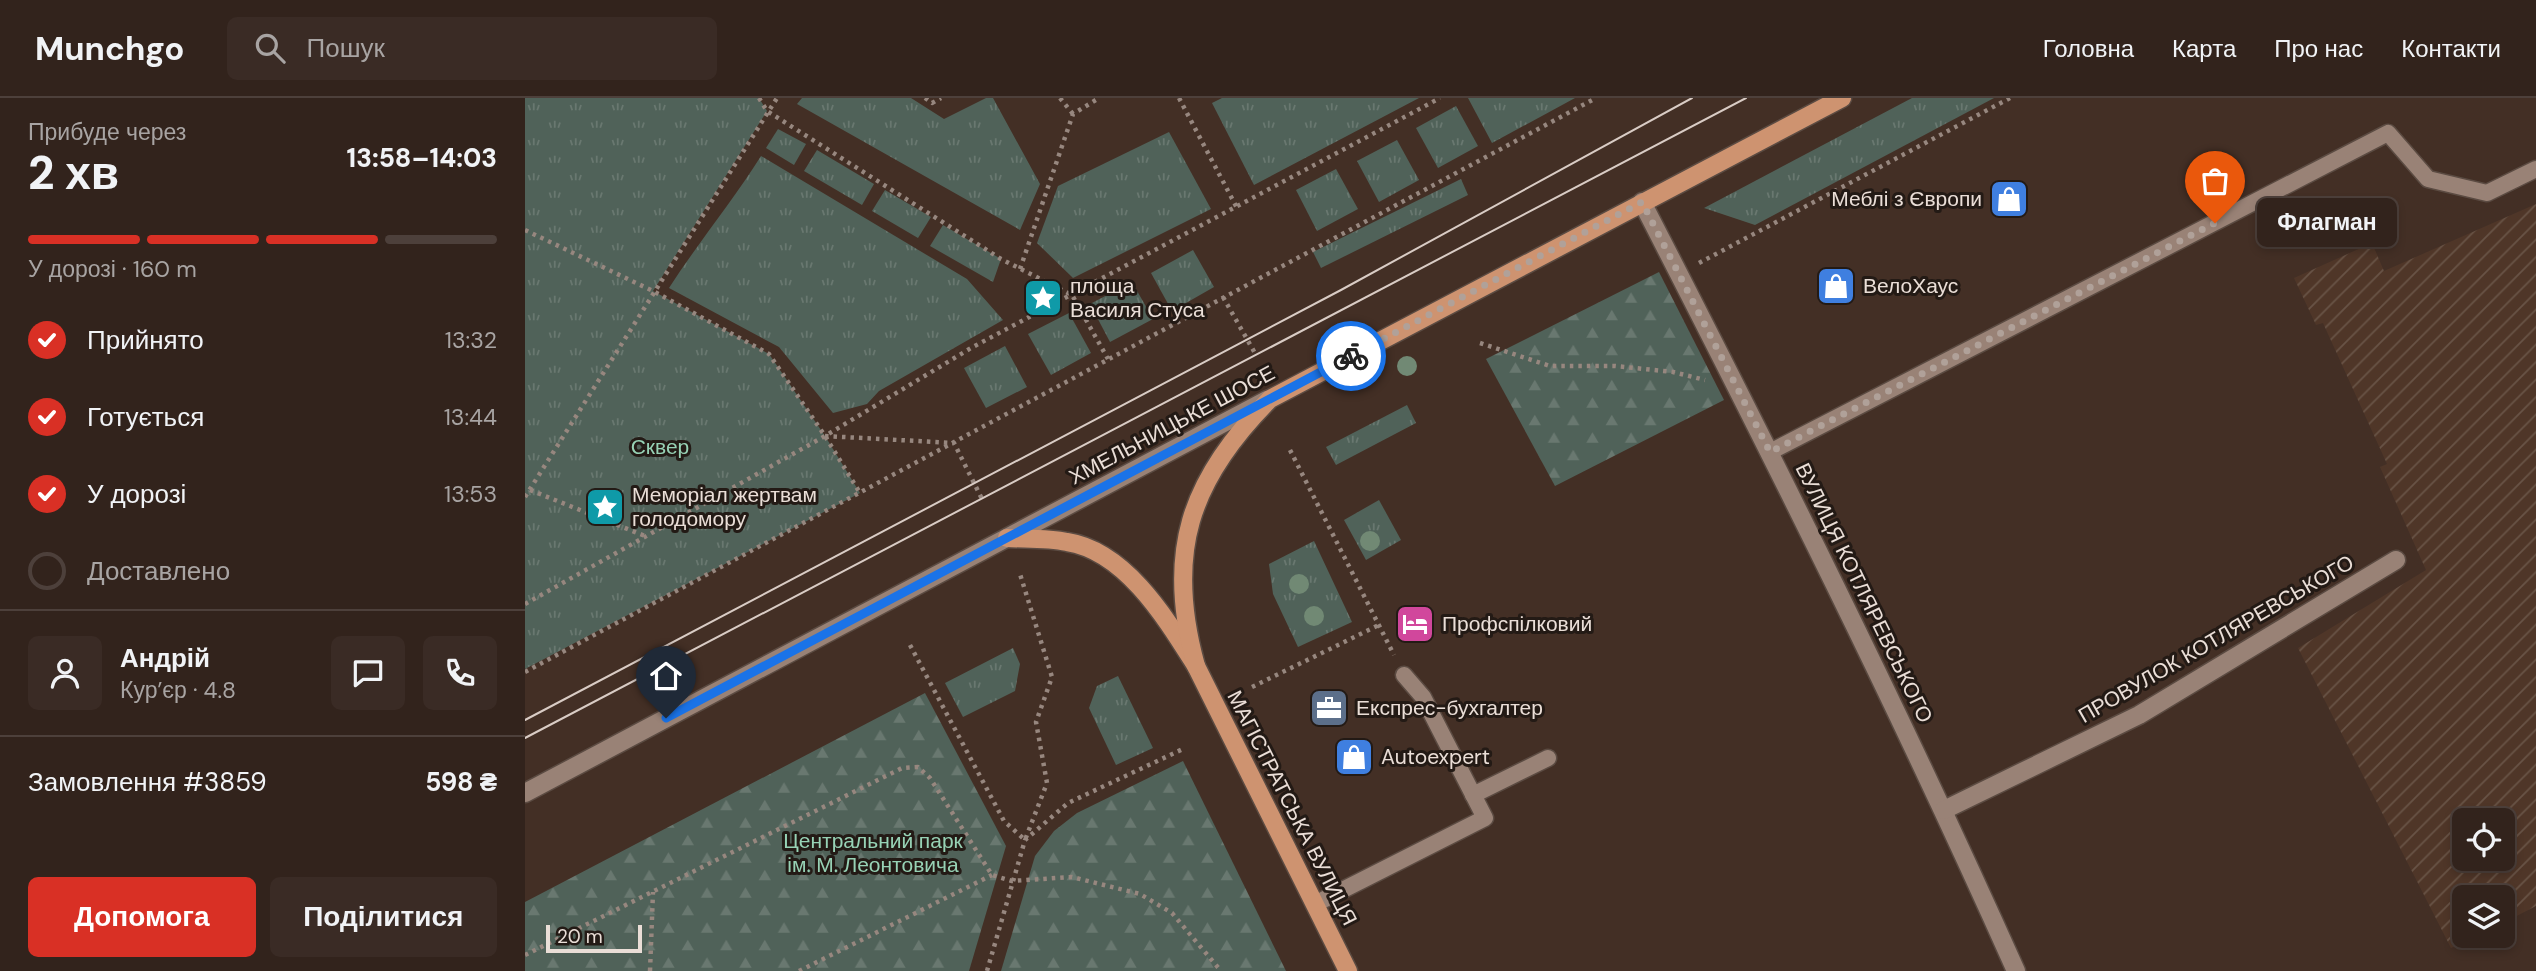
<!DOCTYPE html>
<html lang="uk">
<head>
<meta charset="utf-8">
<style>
  :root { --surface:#32231c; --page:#3a2b25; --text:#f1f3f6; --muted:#a8a4a3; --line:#4d403b; --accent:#d93025 }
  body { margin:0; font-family:"DM Sans",sans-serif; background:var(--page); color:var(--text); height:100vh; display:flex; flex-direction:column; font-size:26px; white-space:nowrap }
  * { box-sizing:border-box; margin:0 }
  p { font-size:23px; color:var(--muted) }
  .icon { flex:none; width:38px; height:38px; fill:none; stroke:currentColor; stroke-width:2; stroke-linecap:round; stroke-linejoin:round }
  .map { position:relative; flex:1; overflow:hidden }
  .side { display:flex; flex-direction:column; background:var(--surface); width:525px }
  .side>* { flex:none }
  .controls { position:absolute; left:1927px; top:710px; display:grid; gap:14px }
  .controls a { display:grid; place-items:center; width:63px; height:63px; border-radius:10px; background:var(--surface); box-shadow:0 4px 10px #0003,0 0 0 2px var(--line); font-size:35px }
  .scale { position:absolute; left:21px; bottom:18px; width:96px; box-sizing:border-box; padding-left:7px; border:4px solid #eaded7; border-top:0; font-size:19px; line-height:24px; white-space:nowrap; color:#eaded7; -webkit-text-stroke:5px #231a15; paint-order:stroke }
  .pin { position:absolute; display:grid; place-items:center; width:60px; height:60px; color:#fff; margin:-72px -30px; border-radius:50% 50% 50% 0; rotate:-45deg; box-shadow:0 0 7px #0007 }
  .pin .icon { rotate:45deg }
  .courier { position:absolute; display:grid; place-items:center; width:70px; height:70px; margin:-35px; border:5px solid #1a73e8; border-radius:50%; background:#fff; color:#222; box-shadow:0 2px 9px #0007 }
  .bubble { position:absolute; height:49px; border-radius:10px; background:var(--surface); box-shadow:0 4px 10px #0003,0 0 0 2px var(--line); font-size:23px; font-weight:800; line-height:49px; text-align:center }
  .head em { font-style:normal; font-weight:800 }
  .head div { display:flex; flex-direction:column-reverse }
  .head { display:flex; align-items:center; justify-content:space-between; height:119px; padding:0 28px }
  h1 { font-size:46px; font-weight:800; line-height:52px }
  .bar { display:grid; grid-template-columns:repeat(4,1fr); gap:10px 7px; align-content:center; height:84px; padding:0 28px }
  .bar i { height:9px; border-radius:5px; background:var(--line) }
  .bar .current { background:var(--accent) }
  .bar p { grid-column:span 4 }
  .line { display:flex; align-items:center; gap:18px; padding:0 28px; border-top:2px solid var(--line) }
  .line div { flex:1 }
  .round { display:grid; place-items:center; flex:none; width:74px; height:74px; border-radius:10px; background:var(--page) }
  ol { padding:0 28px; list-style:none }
  li { display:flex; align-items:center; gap:21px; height:77px }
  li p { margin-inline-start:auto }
  li .icon { padding:7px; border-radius:50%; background:var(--accent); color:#fff; stroke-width:4 }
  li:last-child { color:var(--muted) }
  li i { width:38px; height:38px; border:4px solid var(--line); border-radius:50% }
  .action { display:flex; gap:14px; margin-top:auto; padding:14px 28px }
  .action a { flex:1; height:80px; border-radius:10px; background:var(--accent); color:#fff; font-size:28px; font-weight:800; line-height:80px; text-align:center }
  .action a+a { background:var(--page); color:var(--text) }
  header { display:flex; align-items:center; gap:42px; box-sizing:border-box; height:98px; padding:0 35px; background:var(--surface); border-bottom:2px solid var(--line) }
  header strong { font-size:33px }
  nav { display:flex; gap:38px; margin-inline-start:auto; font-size:24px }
  .search { width:490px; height:63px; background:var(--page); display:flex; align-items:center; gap:18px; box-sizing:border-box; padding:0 24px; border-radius:10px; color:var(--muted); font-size:26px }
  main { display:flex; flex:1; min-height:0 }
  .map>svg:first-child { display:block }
</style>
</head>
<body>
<header>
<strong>Munchgo</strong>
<div class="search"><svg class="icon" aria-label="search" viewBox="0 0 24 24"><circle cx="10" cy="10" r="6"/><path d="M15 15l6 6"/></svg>Пошук</div>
<nav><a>Головна</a><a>Карта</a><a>Про нас</a><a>Контакти</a></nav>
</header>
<main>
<section class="side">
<div class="head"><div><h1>2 хв</h1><p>Прибуде через</p></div><em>13:58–14:03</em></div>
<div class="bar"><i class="current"></i><i class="current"></i><i class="current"></i><i></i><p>У дорозі · 160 m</p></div>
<ol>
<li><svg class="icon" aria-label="check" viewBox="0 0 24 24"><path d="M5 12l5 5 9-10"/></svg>Прийнято<p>13:32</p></li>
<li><svg class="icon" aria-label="check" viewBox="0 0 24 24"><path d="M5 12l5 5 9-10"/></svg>Готується<p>13:44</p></li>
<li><svg class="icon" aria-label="check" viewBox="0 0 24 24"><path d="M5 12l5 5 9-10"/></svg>У дорозі<p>13:53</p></li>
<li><i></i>Доставлено</li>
</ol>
<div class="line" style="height:126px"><a class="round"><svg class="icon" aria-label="person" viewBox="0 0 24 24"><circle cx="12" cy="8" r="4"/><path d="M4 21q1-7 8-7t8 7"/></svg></a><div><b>Андрій</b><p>Кур’єр · 4.8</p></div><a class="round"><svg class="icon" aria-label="chat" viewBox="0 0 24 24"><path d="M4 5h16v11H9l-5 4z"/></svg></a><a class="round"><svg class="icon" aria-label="phone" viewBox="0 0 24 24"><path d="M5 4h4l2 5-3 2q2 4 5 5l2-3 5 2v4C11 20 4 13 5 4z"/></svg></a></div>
<div class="line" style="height:91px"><div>Замовлення #3859</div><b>598 ₴</b></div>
<div class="action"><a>Допомога</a><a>Поділитися</a></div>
</section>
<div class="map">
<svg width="2011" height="873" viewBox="0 0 2011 873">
  <defs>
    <pattern id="industrial-furrows" width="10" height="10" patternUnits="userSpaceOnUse" patternTransform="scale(1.75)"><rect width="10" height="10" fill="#4f3628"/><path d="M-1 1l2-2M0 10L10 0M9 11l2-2" fill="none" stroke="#685346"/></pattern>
    <pattern id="grass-tufts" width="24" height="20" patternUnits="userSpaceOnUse" patternTransform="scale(1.75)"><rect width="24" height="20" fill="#506259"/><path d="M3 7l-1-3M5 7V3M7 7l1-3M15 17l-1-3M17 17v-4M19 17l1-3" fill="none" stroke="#697870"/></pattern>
    <pattern id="forest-firs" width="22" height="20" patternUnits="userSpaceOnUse" patternTransform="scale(1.75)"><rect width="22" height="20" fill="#506259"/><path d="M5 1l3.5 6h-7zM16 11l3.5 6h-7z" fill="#697870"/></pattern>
  </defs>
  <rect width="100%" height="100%" fill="#432f25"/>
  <path fill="url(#industrial-furrows)" fill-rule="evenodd" d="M2011 106V808L1978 825V800H1939V838H1950L1926 850 1773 550 1901 472 1855 369 1862 366 1798 225 1791 227 1769 180 1847 145 1859 173ZM1939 723H1978V761H1939Z"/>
  <g fill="url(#grass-tufts)">
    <polygon points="0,0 234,0 242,13 128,193 244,256 300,338 335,395 0,571"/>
    <polygon points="277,0 386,0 419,21 461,0 468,0 515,86 495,132 272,6"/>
    <polygon points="697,0 894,0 729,87 687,5"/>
    <polygon points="943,0 1050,0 967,45"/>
    <polygon points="1387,0 1469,0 1230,127 1179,110"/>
    <polygon points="931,8 953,48 913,70 891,30"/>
    <polygon points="253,31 281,46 269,67 241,50"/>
    <polygon points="644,34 686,111 548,180 512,145 533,88"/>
    <polygon points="872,42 894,82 854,104 832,63"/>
    <polygon points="292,52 349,86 337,107 279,73"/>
    <path d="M236 58 442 181 478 222 354 293 342 306 308 315 254 249 144 190C173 145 207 104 236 58Z"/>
    <polygon points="811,71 833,111 792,133 771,92"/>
    <polygon points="936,81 943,97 796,170 788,154"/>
    <polygon points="360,92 406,119 393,140 347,113"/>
    <polygon points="418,127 476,161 468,184 405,148"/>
    <polygon points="668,152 689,189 647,213 626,175"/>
    <polygon points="607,184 628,221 585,244 565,206"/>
    <polygon points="544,215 566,255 526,277 503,236"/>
    <polygon points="480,248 502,289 461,310 439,270"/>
    <polygon points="882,307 891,325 811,367 801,349"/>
    <polygon points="854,402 876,442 841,462 819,422"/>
    <polygon points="789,443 827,524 773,549 748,496 744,466"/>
    <polygon points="488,550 495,566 490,593 438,619 420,585"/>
    <polygon points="593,578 628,650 591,667 564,610 572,588"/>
  </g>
  <g fill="url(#forest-firs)">
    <polygon points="1134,174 1199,302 1030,388 961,261"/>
    <polygon points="400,595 481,748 444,873 0,873 0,804"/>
    <polygon points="658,663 761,873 476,873 510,758 529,733 552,715"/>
  </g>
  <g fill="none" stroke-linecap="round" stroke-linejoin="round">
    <defs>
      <g id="service">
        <polyline points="1245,354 1863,35 1903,81 1962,95 2011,71"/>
        <polyline points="948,697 1023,660"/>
        <polyline points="790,806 960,720 898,599 879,577"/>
      </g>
      <g id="minor">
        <path d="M1117 104C1247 357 1375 613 1491 873"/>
        <polyline points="1419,712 1614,617 1871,462"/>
      </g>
      <polyline id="secondary" points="0,695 742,302"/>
      <g id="primary">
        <path d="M482 440C502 441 523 440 542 444 601 453 642 522 671 568L823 873"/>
        <path d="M671 568C640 456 664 382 745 301L1317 0"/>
      </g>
    </defs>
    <use href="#service" stroke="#5b4b42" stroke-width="19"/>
    <use href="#minor" stroke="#5b4b42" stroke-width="21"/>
    <use href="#secondary" stroke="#5b4b42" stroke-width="21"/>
    <use href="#primary" stroke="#5b4b42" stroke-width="21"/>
    <g stroke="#97877f" stroke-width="4.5" stroke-dasharray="3.5 5" stroke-linecap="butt">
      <polyline points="234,0 242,13 476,161 547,197 583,261"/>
      <polyline points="400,0 407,5 416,0"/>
      <polyline points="535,0 548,16"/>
      <polyline points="654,0 712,110"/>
      <polyline points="0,132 128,193 244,256 300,338 335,395"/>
      <polyline points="1174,165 1485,0"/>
      <polyline points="495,171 548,16 574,0"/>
      <polyline points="698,199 731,257"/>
      <polyline points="955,245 1025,268 1090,268 1148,274 1180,282"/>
      <polyline points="300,338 429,345 457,401"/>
      <polyline points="765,352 869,557"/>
      <polyline points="5,392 120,438"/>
      <polyline points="0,399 252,0"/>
      <polyline points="0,506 300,338 446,250 915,0"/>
      <polyline points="385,547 479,723 500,742 522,685 511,624 527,579 495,476"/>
      <polyline points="0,574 1071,0"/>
      <polyline points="727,589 854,527"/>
      <polyline points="0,857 377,670 393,669 405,680 467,777 487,783 547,779 615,796 647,815 696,873"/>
      <polyline points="125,873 128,794"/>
      <polyline points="274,873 467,777"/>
      <polyline points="462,873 500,742 543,705 660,650"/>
    </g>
    <use href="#service" stroke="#998276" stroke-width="16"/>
    <use href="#minor" stroke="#998276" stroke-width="18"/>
    <use href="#secondary" stroke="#998276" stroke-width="18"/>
    <use href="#primary" stroke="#ce9370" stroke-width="18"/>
    <g stroke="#d9ccc5" stroke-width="2">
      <polyline points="0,622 816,192 1167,0"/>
      <polyline points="0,640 1221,0"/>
    </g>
  </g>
  <g fill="#718974">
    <circle cx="882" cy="268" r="10"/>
    <circle cx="845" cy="443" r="10"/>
    <circle cx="774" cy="486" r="10"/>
    <circle cx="789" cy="518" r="10"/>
  </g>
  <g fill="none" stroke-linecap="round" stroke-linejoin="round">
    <polyline stroke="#b0a199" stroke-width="7" stroke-dasharray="0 12.6" points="826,258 1117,104 1245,354 1690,125"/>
    <polyline stroke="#1a73e8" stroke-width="9" points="141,620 826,258"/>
  </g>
  <defs>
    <symbol id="shop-square" viewBox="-11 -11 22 22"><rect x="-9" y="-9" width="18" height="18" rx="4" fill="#3f7fe0" stroke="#231a15"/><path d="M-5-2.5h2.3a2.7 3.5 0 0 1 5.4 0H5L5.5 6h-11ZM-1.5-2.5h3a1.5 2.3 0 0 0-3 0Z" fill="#fff"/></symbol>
    <symbol id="sight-square" viewBox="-11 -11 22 22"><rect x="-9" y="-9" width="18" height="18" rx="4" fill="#0f9aa8" stroke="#231a15"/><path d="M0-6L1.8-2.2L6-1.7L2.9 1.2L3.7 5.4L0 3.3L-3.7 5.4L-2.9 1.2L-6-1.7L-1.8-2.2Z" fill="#fff"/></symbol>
    <symbol id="hotel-square" viewBox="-11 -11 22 22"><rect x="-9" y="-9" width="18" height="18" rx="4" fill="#d1479c" stroke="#231a15"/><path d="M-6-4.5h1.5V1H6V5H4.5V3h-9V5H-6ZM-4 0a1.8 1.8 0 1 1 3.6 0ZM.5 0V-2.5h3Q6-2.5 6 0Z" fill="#fff"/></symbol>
    <symbol id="office-square" viewBox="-11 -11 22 22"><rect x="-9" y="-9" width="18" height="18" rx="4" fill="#5c6f8a" stroke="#231a15"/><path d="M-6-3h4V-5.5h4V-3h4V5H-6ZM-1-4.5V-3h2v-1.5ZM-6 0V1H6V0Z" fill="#fff"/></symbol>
  </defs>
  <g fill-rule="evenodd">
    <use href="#shop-square" x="1462" y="79" width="44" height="44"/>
    <use href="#shop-square" x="1289" y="166" width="44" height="44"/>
    <use href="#sight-square" x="496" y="178" width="44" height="44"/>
    <use href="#sight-square" x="58" y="387" width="44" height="44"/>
    <use href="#hotel-square" x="868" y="504" width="44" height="44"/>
    <use href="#office-square" x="782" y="588" width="44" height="44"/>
    <use href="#shop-square" x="807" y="637" width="44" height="44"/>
  </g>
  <g text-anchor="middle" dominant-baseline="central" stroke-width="6" stroke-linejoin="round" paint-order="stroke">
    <g font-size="21" fill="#eaded7" stroke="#231a15" text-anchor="start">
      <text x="1457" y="101" text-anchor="end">Меблі з Європи</text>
      <text x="545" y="188">площа<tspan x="545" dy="24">Василя Стуса</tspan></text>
      <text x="1338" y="188">ВелоХаус</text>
      <text x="107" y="397">Меморіал жертвам<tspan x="107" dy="24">голодомору</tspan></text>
      <text x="917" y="526">Профспілковий</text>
      <text x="831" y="610">Експрес-бухгалтер</text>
      <text x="856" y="659">Autoexpert</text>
    </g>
    <g font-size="21" fill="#eaded7" stroke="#231a15">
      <text transform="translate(647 327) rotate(-28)">ХМЕЛЬНИЦЬКЕ ШОСЕ</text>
      <text transform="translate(1339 495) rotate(64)">ВУЛИЦЯ КОТЛЯРЕВСЬКОГО</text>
      <text transform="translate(1691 541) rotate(-30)">ПРОВУЛОК КОТЛЯРЕВСЬКОГО</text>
      <text transform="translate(767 710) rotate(63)">МАГІСТРАТСЬКА ВУЛИЦЯ</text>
    </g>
    <g font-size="21" fill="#97d2b5" stroke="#231a15">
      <text x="135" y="349">Сквер</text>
      <text x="348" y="743">Центральний парк<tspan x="348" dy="24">ім. М. Леонтовича</tspan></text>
    </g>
  </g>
</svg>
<div class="controls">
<a><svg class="icon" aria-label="locate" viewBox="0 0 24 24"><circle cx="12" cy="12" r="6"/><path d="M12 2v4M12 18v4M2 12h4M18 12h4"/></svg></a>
<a><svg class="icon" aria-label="layers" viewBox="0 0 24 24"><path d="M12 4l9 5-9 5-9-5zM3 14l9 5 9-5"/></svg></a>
</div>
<div class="scale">20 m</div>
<div class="pin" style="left:1690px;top:125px;background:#ea580c"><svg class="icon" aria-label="bag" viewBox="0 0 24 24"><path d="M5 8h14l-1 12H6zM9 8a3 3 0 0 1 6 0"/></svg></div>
<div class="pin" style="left:141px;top:620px;background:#1f2937"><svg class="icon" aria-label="home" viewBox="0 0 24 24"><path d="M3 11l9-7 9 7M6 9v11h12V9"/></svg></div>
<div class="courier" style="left:826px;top:258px"><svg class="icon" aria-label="bike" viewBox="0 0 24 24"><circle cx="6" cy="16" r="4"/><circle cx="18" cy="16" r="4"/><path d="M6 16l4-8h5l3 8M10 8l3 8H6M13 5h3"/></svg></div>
<div class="bubble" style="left:1732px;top:100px;width:140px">Флагман</div>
</div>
</main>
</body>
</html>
